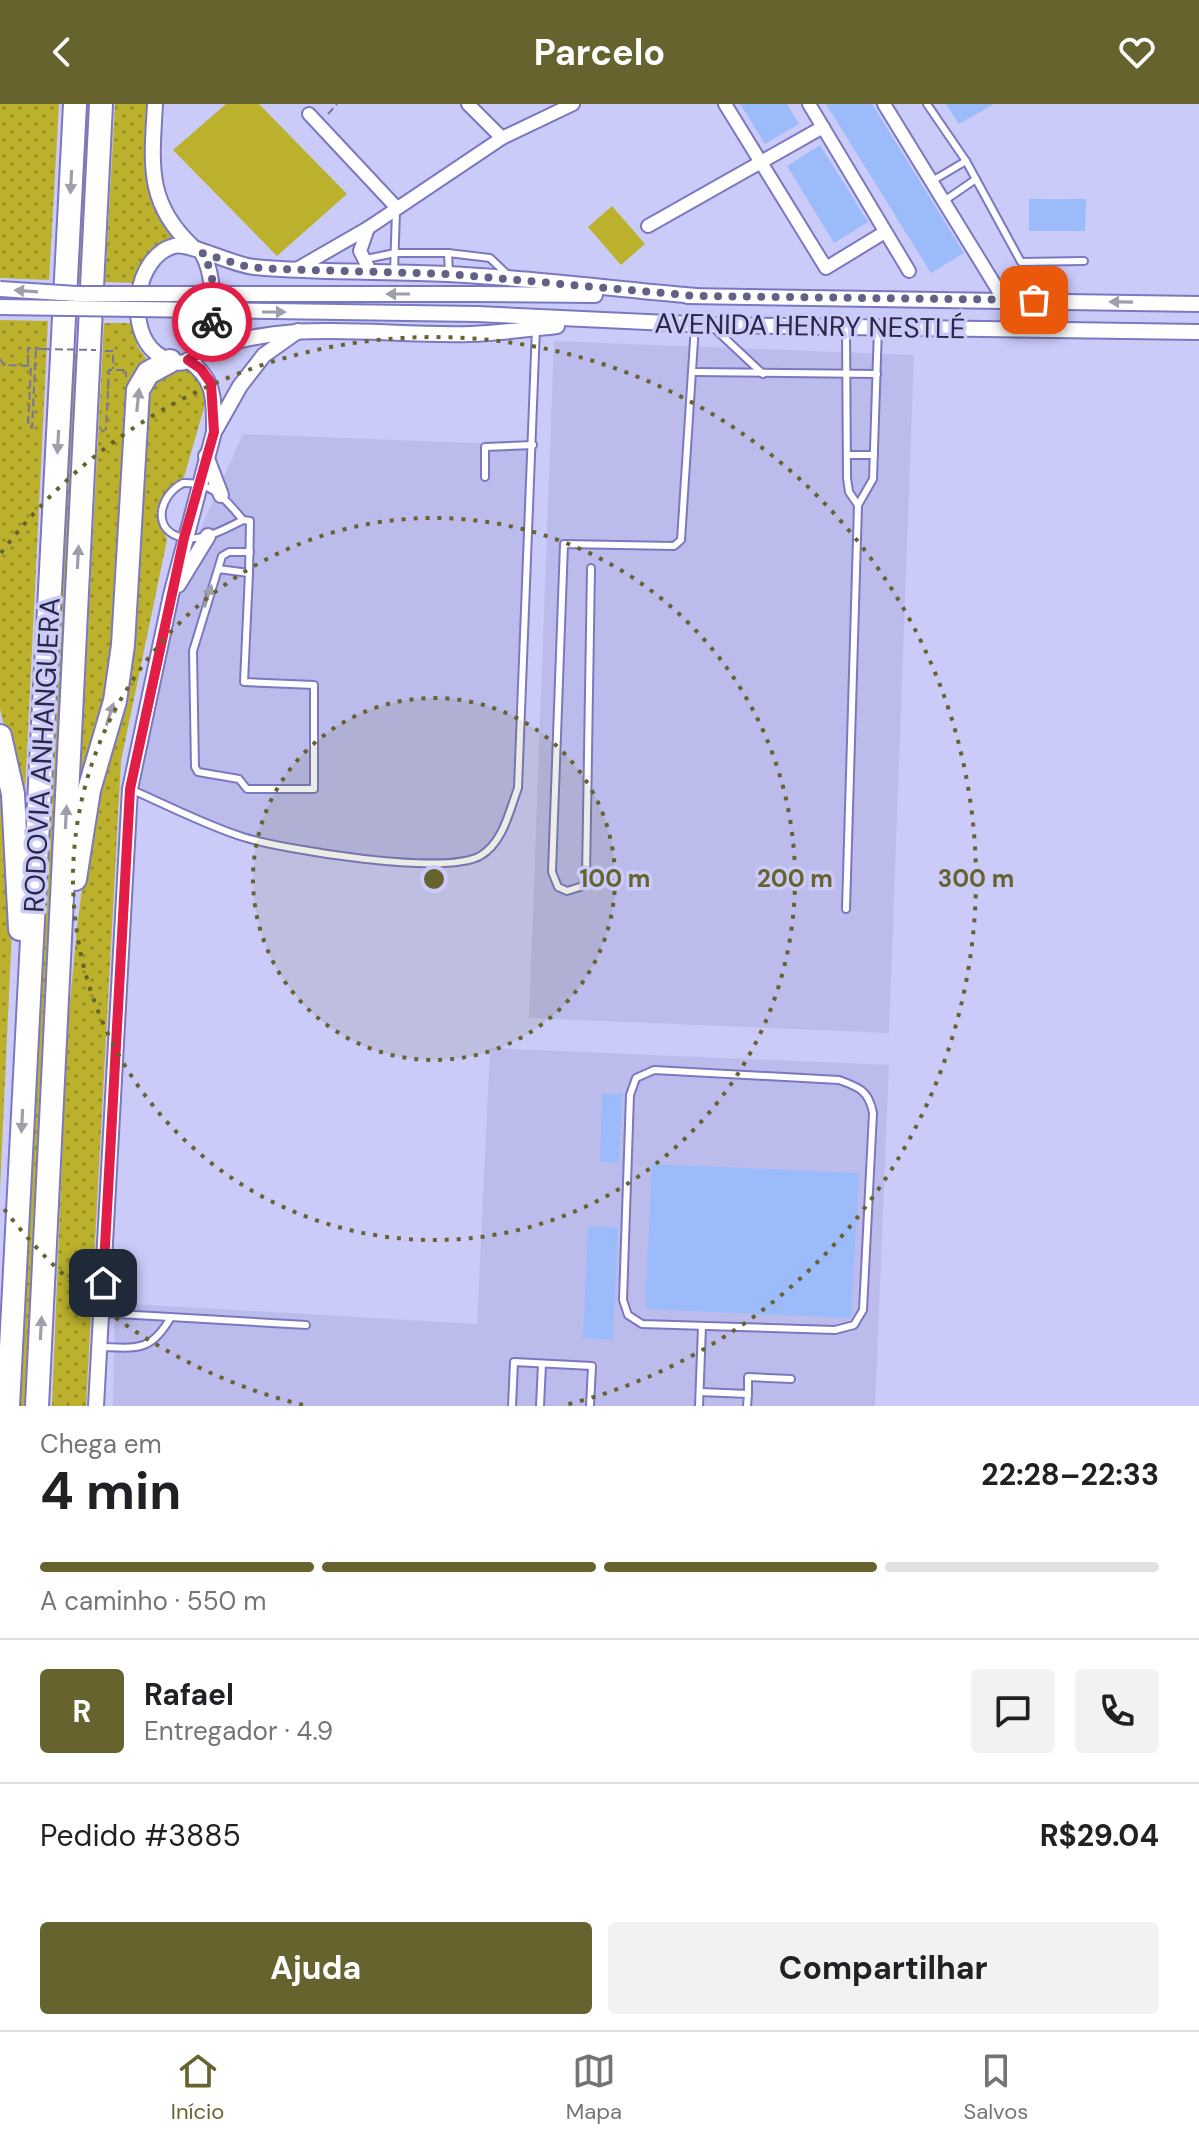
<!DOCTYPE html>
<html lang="pt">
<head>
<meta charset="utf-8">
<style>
  :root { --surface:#fff; --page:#f2f2f2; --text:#202124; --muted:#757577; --line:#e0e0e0; --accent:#66632f }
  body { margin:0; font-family:"DM Sans",sans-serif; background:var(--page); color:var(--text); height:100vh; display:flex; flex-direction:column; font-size:30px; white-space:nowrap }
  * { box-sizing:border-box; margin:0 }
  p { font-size:26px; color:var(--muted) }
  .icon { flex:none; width:44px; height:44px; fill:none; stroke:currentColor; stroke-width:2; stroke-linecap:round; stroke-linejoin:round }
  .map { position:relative; height:1302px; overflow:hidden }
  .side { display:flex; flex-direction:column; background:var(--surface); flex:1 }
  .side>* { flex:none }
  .pin { position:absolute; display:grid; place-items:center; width:68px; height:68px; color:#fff; margin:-34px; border-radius:16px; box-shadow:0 4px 12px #0006 }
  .courier { position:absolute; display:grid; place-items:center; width:80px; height:80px; margin:-40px; border:6px solid #e11d48; border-radius:50%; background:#fff; color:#222; box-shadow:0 2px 10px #0007 }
  .headline em { font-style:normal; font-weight:700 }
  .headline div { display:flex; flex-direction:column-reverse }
  .headline { display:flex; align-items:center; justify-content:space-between; height:136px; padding:0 40px }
  h1 { font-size:52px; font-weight:700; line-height:60px }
  .bar { display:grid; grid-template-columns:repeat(4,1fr); gap:12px 8px; align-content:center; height:96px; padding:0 40px }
  .bar i { height:10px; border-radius:6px; background:var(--line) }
  .bar .on { background:var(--accent) }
  .bar p { grid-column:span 4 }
  .line { display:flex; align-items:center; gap:20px; padding:0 40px; border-top:2px solid var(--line) }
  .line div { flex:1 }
  .round { display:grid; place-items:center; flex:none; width:84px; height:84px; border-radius:8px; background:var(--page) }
  .action { display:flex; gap:16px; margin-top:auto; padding:16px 40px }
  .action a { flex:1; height:92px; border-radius:8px; background:var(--accent); color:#fff; font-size:32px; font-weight:700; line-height:92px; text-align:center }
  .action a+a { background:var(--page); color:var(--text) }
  header { display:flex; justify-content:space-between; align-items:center; height:104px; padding:0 40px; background:var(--accent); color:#fff; font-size:36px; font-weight:700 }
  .menu { display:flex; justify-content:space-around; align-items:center; height:112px; border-top:2px solid var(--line); background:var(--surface); font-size:22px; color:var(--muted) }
  .menu a { display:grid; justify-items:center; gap:4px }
  .menu .on { color:var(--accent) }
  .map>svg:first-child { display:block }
</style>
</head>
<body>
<header><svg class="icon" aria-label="back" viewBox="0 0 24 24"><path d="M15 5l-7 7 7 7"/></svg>Parcelo<svg class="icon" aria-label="heart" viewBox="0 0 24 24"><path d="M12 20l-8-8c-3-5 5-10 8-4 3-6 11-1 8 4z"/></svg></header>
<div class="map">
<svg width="1199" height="1302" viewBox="0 0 1199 1302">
  <defs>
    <pattern id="grass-dots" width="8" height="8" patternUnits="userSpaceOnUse" patternTransform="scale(2)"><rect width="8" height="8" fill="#bbb12d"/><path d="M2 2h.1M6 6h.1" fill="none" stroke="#989028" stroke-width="1.8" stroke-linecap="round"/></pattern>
  </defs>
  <rect width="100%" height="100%" fill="#cbcbfa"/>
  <g fill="#bbbbec">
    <polygon points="554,237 914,251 889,929 529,914"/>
    <polygon points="243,330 533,341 518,684 502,730 487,755 463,760 355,754 238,731 130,685 171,491"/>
    <polygon points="490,944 889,961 875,1302 113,1302 115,1199 477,1220"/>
  </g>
  <g fill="url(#grass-dots)">
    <polygon points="0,0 59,0 49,176 0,174"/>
    <polygon points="81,0 93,0 84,177 71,177"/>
    <path d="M115 0H149C146 61 142 80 176 133L150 146 138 179 105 178Z"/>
    <polygon points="0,216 48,217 24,709 0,605"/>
    <polygon points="104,219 136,219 137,242 148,257 113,561 79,694"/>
    <polygon points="70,249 80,250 29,1302 18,1302"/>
    <path d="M185 261 194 265 205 289 204 304 184 373C154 392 155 404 167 436L121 657 86 1302H52L67 929 77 824 91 712 135 511 142 437 144 294 159 269Z"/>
    <polygon points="0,645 14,782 0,1085"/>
  </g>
  <g fill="#bbb12d">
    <polygon points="226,0 259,0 347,90 277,152 173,46"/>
    <polygon points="612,102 645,140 621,161 588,123"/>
  </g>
  <g fill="#9cbbfb">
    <polygon points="740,0 787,0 799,20 765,40"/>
    <polygon points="826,0 872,0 964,149 931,169"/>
    <polygon points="946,0 994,0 959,20"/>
    <polygon points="820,41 868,118 834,139 787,62"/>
    <polygon points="1029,95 1086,95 1085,127 1029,127"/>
    <polygon points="602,990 622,990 619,1059 600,1058"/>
    <polygon points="652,1060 859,1069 851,1214 645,1205"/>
    <polygon points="588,1122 618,1124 613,1236 583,1234"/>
  </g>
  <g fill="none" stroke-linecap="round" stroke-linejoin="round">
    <defs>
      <g id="service">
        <polyline points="927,0 966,57 1021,158 1084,157"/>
        <polyline points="932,77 966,57"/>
        <polyline points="944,97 976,75"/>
        <polyline points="448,149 490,154 509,172"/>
        <polyline points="366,155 395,149 448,149 449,170"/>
        <polyline points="394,168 396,107"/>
        <polyline points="714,224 763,270"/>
        <polyline points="846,224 847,374 849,388 858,401"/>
        <polyline points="694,268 877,270"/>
        <polyline points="847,351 874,351"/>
        <polyline points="485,373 485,343 533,341"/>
        <path d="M183 379C213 378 225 395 243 416 225 425 204 437 184 434 151 428 158 392 183 379Z"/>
        <polyline points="243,416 250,417 249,469"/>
        <polyline points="591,464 586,773 583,782 567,787 558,783 552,768 564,440 674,442 681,436 695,221"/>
        <polyline points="218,465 249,469 244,578 314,581 314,685 247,685 239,675 198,668 195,663 193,547 222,452 229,448 250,448"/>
        <path d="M130 685C167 701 205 721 243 733 285 746 444 772 480 752 503 739 509 708 518 684L536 224"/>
        <polyline points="846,805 858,401 873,375 878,224"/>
        <path d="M654 966 839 976C859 983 869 987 873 1009L863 1206 854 1221 835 1226 642 1220 628 1211 623 1196 630 991 636 974Z"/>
        <polyline points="101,1209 306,1221"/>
        <path d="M100 1243C138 1244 151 1248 171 1213"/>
        <polyline points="700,1288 748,1290 747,1302"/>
        <polyline points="748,1290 748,1273 791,1275"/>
        <polyline points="512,1302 514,1258 592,1262 590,1302"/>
        <polyline points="540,1302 542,1260"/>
        <polyline points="699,1302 702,1222"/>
      </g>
      <g id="minor">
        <polyline points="468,0 502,34"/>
        <polyline points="725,0 826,164 885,128"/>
        <polyline points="809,0 909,167"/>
        <polyline points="884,0 1022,225"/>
        <polyline points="309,10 396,103"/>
        <polyline points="648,122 823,23"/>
        <polyline points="368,124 360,147 370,167"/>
        <polyline points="295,166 368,124 502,34 573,0"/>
      </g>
      <g id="tertiary">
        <path d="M155 0C152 58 145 98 192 142"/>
        <path d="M202 149C224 185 211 291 156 249 125 225 135 152 174 142 190 138 232 161 254 163 318 169 384 167 448 170 531 174 613 185 696 192"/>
        <polyline points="476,190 595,191"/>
        <polyline points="687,192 1199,200"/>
        <polyline points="477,210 711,221 1199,228"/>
        <path d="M198 250C288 212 377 233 471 230 500 229 529 225 557 222"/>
        <path d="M188 256C215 275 214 295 214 325"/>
        <polyline points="206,352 221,391"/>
        <polyline points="178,481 208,432"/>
        <polyline points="96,1302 130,685 171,491 214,328 240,282 264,251 298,227"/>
      </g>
      <g id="motorway">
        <polyline points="0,632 13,690 20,825"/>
        <polyline points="75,775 89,686 115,597 123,541 138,286 148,269 170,257"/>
        <polyline points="8,1302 75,0"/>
        <polyline points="37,1302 101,0"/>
      </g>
    </defs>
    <use href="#service" stroke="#7b78c0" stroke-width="10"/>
    <use href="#minor" stroke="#7b78c0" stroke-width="16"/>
    <use href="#tertiary" stroke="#7b78c0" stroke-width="18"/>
    <use href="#motorway" stroke="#7b78c0" stroke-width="26"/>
    <g stroke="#77769d" stroke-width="2" stroke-dasharray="8 4" stroke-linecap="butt">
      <polyline points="328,10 337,0"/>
      <polyline points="105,247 113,247 113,265"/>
      <polyline points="0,255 4,261 31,262 28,321 32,324 36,244"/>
      <polyline points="28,261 28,244 43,245"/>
      <polyline points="101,328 106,325 109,266 126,266 126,273"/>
    </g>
    <use href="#service" stroke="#fff" stroke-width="6"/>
    <use href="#minor" stroke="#fff" stroke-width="12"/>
    <use href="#tertiary" stroke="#fff" stroke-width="14"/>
    <use href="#motorway" stroke="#fff" stroke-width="22"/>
    <defs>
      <g id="tertiary-bridge">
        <polyline points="0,185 77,190 476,190"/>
        <polyline points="0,203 477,210"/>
      </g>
    </defs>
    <use href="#tertiary-bridge" stroke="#7b78c0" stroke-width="18" stroke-linecap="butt"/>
    <polyline stroke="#77769d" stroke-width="2" stroke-dasharray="8 4" stroke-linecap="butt" points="43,245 96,246"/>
    <use href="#tertiary-bridge" stroke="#fff" stroke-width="14"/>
  </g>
  <defs><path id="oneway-solid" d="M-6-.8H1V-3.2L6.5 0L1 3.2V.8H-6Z" transform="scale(2)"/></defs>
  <g fill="#9f9eac">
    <use href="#oneway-solid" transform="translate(71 78) rotate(93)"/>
    <use href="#oneway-solid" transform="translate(26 187) rotate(-176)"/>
    <use href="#oneway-solid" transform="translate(398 190) rotate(-180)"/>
    <use href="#oneway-solid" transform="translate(1121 198) rotate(-179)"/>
    <use href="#oneway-solid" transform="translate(274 208)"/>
    <use href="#oneway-solid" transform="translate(138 296) rotate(-84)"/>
    <use href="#oneway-solid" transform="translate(58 338) rotate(93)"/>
    <use href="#oneway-solid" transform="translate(78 453) rotate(-87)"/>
    <use href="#oneway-solid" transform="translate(208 492) rotate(-72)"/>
    <use href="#oneway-solid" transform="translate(110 610) rotate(-72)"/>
    <use href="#oneway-solid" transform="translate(66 713) rotate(-87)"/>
    <use href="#oneway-solid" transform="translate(22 1017) rotate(93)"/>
    <use href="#oneway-solid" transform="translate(41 1224) rotate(-87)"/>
  </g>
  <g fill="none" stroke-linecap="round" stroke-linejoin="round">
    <path stroke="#626186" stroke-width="8" stroke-dasharray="0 14.4" d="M212 218C214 192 216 171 202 149L248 163 275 165 449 170 696 192 1034 196"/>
    <polyline stroke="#e11d48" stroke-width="10" points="103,1179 130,685 184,434 214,328 211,279 201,265 188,256 198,250 212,218"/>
  </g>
  <circle cx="434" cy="775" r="181" fill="#66632f" fill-opacity=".12"/>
  <g fill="none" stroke="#66632f" stroke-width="4" stroke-dasharray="4 8">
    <circle cx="434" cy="775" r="181"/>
    <circle cx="434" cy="775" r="361"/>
    <path d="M303 1301A542 542 0 0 1 1 1101M1 449A542 542 0 1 1 565 1301"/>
  </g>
  <g text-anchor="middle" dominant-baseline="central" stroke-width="7" stroke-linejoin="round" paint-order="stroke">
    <g font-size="28" fill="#2a2847" stroke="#cbcbfa">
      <text transform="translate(810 222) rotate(1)">AVENIDA HENRY NESTLÉ</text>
      <text transform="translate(42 651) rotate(-87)">RODOVIA ANHANGUERA</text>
    </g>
  </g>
  <circle cx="434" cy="775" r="12" fill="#66632f" stroke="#cbcbfa" stroke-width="4"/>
  <g font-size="24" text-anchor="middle" font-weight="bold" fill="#66632f" stroke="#cbcbfa" stroke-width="7" stroke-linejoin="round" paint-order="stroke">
    <text x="615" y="783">100 m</text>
    <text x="795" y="783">200 m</text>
    <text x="976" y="783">300 m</text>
  </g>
</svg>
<div class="pin" style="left:1034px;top:196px;background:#ea580c"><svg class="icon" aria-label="bag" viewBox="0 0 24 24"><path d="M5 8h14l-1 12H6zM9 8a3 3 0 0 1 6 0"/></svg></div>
<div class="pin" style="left:103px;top:1179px;background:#1f2937"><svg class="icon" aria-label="home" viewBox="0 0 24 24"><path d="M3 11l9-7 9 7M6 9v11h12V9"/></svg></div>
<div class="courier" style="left:212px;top:218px"><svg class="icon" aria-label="bike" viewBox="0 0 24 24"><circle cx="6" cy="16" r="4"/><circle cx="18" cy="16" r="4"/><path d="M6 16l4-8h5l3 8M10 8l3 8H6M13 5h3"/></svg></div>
</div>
<section class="side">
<div class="headline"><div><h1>4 min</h1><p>Chega em</p></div><em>22:28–22:33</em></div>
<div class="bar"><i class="on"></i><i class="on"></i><i class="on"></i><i></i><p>A caminho · 550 m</p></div>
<div class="line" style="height:144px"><b class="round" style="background:var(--accent);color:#fff">R</b><div><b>Rafael</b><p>Entregador · 4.9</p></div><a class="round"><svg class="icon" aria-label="chat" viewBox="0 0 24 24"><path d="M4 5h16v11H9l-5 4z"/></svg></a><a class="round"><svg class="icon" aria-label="phone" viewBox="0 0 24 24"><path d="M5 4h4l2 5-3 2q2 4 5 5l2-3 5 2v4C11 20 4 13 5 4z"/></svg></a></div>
<div class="line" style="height:104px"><div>Pedido #3885</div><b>R$29.04</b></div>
<div class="action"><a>Ajuda</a><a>Compartilhar</a></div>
</section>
<nav class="menu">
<a class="on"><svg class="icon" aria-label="home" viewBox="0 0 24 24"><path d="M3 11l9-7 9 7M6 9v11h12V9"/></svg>Início</a>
<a><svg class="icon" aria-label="map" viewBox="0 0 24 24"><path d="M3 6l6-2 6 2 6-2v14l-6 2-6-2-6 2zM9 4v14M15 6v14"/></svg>Mapa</a>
<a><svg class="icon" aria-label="saved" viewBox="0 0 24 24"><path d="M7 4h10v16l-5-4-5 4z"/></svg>Salvos</a>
</nav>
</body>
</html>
